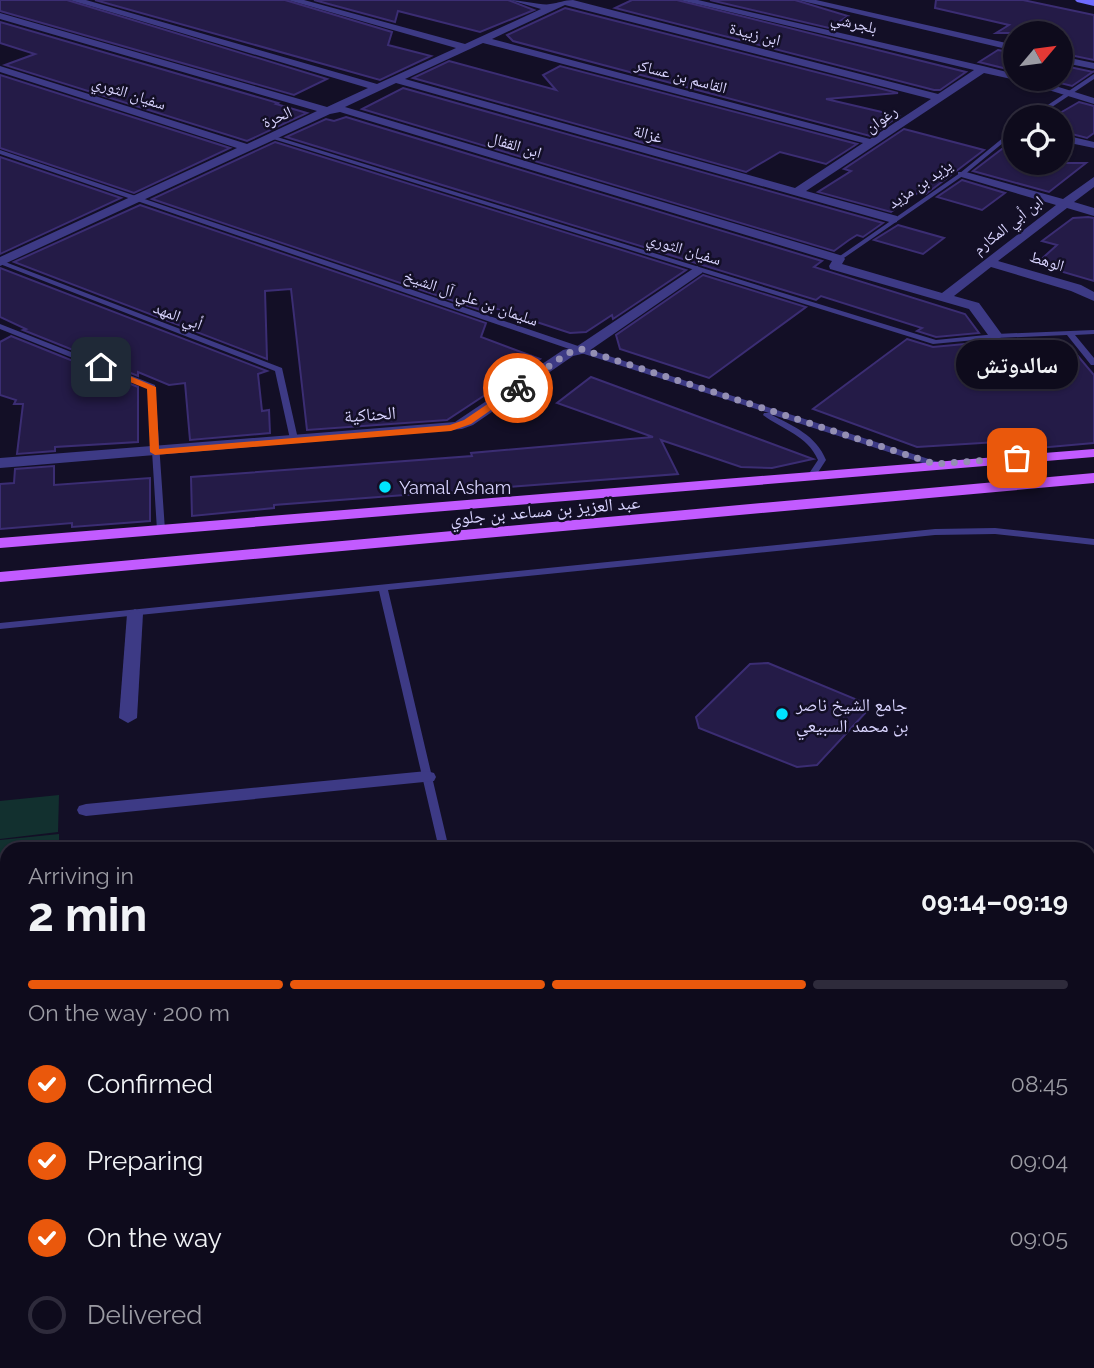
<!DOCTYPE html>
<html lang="en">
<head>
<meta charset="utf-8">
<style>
  :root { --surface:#0e0b1c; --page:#171425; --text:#f1f3f6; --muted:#9b9ba3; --line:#2e2b3b; --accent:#ea580c }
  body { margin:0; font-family:Raleway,"Noto Naskh Arabic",sans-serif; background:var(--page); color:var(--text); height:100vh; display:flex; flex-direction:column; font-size:26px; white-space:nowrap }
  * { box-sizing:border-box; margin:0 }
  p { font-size:23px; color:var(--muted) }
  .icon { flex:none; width:38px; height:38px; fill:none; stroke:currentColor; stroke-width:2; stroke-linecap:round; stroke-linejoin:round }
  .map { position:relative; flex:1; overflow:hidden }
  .panel { position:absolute; left:0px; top:842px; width:1096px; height:527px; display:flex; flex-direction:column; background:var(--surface); border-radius:21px 21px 0 0; box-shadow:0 2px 5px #0004,0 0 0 2px var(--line) }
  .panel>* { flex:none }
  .needle { width:46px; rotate:61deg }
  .controls { position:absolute; left:1003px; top:21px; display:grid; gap:14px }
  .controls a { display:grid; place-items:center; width:70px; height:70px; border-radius:50%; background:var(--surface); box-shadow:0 2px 5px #0004,0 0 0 2px var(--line); font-size:35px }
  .pin { position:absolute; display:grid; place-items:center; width:60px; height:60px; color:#fff; margin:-30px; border-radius:14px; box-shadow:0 4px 10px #0006 }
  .courier { position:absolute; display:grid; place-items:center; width:70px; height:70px; margin:-35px; border:5px solid #ea580c; border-radius:50%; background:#fff; color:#222; box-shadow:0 2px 9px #0007 }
  .bubble { position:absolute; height:49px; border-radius:24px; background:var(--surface); box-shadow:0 2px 5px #0004,0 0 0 2px var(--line); font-size:23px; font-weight:700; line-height:49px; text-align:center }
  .head em { font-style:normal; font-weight:700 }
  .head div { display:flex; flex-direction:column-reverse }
  .head { display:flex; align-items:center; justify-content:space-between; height:119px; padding:0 28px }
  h1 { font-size:46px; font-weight:700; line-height:52px }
  .bar { display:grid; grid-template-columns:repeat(4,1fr); gap:10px 7px; align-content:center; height:84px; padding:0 28px }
  .bar i { height:9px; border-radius:5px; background:var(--line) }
  .bar .on { background:var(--accent) }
  .bar p { grid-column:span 4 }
  ol { padding:0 28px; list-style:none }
  li { display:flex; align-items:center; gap:21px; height:77px }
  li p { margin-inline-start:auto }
  li .icon { padding:7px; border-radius:50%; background:var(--accent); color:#fff; stroke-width:4 }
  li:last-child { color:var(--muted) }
  li i { width:38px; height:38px; border:4px solid var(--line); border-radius:50% }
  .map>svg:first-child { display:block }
</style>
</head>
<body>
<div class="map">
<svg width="1094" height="1368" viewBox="0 0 1094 1368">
  <rect width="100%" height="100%" fill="#130f26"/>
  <g fill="#12302f">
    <polygon points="59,795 58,832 0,839 0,801"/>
    <polygon points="59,834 59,849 7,849 7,879 0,880 0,840"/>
  </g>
  <g fill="#241b47" stroke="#3b2d73" stroke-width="2">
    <polygon points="0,0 67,0 327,79 294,95 0,11"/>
    <polygon points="95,0 285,0 392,32 388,45 431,56 380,80"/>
    <polygon points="314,0 508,0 534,10 480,32 398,11 395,22"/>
    <polygon points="632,0 677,0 966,72 940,90 934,90 615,8"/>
    <polygon points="710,0 795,0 848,16 829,28"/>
    <polygon points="936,0 1023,0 1094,15 1094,60 1060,53 1060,33 996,33 1009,25 935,8"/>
    <polygon points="565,8 898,93 826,99 899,116 870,136 513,41 507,35"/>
    <polygon points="0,22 278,103 276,104 307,113 247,141 5,65 35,54 0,43"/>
    <polygon points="998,50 1015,53 1015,71 979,62"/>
    <polygon points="449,61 556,90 543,75 560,66 857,144 826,164 780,152 746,172 413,78"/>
    <polygon points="1060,65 1093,72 1094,71 1072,86 1060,83"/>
    <polygon points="0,75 230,148 134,193 0,148"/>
    <polygon points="403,88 883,223 863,237 857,235 849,240 834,251 362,109"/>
    <polygon points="1079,102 1094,106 1094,133 1087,138 1060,131 1060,113"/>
    <polygon points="346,117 822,261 814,267 965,314 979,333 936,337 917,331 922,328 821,296 816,300 286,137 326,119 334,121"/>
    <polygon points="904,129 984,150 926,194 919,192 891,212 818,192 851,171 844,169"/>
    <polygon points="1015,139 1015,163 1086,163 1049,192 973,171"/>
    <polygon points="275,142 686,270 613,319 612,315 586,332 570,333 491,307 489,313 152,199"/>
    <polygon points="0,157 121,198 0,254"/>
    <polygon points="962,180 1005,193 982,210 937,197"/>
    <polygon points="140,205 486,323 481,337 540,359 447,420 307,430 291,289 265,291 267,359 14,262"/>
    <polygon points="1088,217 1094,218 1094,281 1036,264 1057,245 1042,241 1073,218"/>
    <polygon points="898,225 944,238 923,254 874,240"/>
    <polygon points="0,268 267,371 258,374 262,411 269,410 270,433 190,440 185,383 169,385 138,372 138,376 23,330 26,329 0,317"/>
    <polygon points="703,275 806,307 709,378 620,349 616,335"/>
    <polygon points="11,336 138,387 138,442 55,447 55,451 17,454 23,404 14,404 16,400 0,395 0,342"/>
    <polygon points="907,339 933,347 986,342 1002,362 1078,356 1094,375 1094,443 1038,448 1031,440 917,447 813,409"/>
    <polygon points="591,377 813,459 772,468 741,467 661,440 678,474 274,505 274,508 192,516 191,477 472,456 471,453 653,437 557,403"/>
    <polygon points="54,466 54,485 150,478 150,521 72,527 72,523 0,529 0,484 14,483 15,469"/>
    <polygon points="768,663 860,701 868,710 817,765 797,767 699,728 696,717 750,664"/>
  </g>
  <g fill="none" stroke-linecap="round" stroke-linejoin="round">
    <g fill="#3d3a85" fill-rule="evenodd">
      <polygon points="1094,74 1094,79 1037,117 1030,117"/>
      <polygon points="1015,128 1015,133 964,175 841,260 837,260 837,258 960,173"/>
      <polygon points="270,136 274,136 936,340 996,334 1094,330 1094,334 1075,335 1094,358 1094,365 1091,365 1067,335 996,338 933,344 270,138"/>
      <path d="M0 150 584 348 938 462 939 464 935 466H932L770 414C793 426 816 435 826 460L815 477H809L808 475 818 460C807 435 783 430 763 415L764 413H769L578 352 0 154Z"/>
      <polygon points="0,260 282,368 298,439 294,441 290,439 275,371 0,264"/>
      <polygon points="0,324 155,385 165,530 164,532 158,532 157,530 148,388 0,329"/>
      <polygon points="995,528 1094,539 1094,545 995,534 935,535 388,590 449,849 439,849 379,591 0,629 0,623 935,529"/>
      <rect x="0" y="1063" width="7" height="10"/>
      <polygon points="1088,1163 1094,1167 1094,1182 1088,1179"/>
    </g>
    <g fill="#3d3a85" fill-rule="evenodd">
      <path d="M70 0H86L377 84 456 48 288 0H304L465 44 541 9 510 0C521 0 544 6 550 4 559 3 564 0 573 0L938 94 974 70 680 0H698L983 66 1015 74V79H1033L1094 98V104L1016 80 984 73 806 191 897 216V222L893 223 396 83 345 107 843 256 845 259 842 264 942 293 1056 205 958 176V172H966L1063 199 1094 177V187L1074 202 1094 208V216L1067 208 998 261 1081 285 1094 292V301L1071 291 991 267 954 296 979 303 1003 336 996 340 991 339 969 309 830 269 829 266 832 261 340 112 330 114 0 266V257L237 148 0 72V66L247 144 317 111 0 19V13L327 107 368 88ZM565 5 931 99 870 139 492 39ZM483 43 863 143 795 188 405 79Z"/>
      <polygon points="798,0 816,0 1015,45 1015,51"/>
      <polygon points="1060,56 1094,63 1094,69 1060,62"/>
      <polygon points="1060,134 1094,142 1094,148 1060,141"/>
      <polygon points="697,266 703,270 702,273 586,353 573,356 473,425 462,429 0,468 0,458 455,422 563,350 576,347"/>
      <polygon points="135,609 143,614 137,718 128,723 119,718 127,614"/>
      <polygon points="427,771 434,773 436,777 434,781 86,816 79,814 77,810 79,806 86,804"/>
    </g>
    <polygon fill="#6f6bff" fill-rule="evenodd" points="1075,0 1094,0 1094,6 1077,2"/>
    <g fill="#c25bff" fill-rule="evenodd">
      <polygon points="1094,449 1094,457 0,548 0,538"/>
      <polygon points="1094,473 1094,483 0,582 0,572"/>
    </g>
  </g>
  <polygon fill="#ea580c" points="101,364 156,387 159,449 450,425 464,420 514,386 522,388 471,424 451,431 155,455 150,452 147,389 98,369 97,367"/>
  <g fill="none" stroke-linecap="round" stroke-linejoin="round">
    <polyline stroke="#948fb3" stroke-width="7" stroke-dasharray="0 12.6" points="518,388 568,353 581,349 935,464 1017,458"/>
  </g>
  <g fill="#00e5ff" stroke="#130f26" stroke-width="2.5">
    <circle cx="385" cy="487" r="7"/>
    <circle cx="782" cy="714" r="7"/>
  </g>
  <g text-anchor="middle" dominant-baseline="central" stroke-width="5" stroke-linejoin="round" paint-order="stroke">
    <g font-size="16" fill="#d9d4ff" stroke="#130f26">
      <text transform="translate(854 23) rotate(13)">بلجرشي</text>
      <text transform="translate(755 34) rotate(14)">ابن زبيدة</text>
      <text transform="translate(681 76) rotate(15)">القاسم بن عساكر</text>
      <text transform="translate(129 93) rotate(18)">سفيان الثوري</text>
      <text transform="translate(277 117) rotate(-24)">الحرة</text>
      <text transform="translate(881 119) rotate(-35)">رغوان</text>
      <text transform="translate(648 134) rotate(16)">غزالة</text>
      <text transform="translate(515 145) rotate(17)">ابن القفال</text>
      <text transform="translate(920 184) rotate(-34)">يزيد بن مزيد</text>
      <text transform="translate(1008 225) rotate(-38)">ابن أبي المكارم</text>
      <text transform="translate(684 249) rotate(17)">سفيان الثوري</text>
      <text transform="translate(1047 261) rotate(17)">الوهط</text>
      <text transform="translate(471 298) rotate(19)">سليمان بن علي آل الشيخ</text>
      <text transform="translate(178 316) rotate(21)">أبي المهد</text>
    </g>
    <g font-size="18" fill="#d9d4ff" stroke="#130f26">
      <text transform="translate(370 414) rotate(-4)">الحناكية</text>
      <text transform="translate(545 510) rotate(-5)">عبد العزيز بن مساعد بن جلوي</text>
    </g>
    <g font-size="18" fill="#d9d4ff" stroke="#130f26" text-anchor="start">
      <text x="399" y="487">Yamal Asham</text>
      <text x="796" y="704">جامع الشيخ ناصر<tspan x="796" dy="21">بن محمد السبيعي</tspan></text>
    </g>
  </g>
</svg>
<div class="controls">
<a><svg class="needle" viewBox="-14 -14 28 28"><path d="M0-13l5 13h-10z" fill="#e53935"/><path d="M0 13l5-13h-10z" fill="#9b9ba3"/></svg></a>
<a><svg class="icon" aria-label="locate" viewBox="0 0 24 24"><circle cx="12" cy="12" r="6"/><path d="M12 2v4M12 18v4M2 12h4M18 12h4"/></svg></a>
</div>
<div class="pin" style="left:1017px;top:458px;background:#ea580c"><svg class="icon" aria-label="bag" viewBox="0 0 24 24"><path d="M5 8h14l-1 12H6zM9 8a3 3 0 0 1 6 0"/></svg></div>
<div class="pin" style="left:101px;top:367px;background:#1f2937"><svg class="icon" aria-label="home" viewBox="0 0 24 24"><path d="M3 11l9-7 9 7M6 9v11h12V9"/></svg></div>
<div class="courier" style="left:518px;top:388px"><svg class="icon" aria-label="bike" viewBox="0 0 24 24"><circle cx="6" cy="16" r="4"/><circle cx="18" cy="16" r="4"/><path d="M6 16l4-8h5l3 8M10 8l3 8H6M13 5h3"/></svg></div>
<div class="bubble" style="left:956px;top:340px;width:122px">سالدوتش</div>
<section class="panel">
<div class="head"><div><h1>2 min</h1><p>Arriving in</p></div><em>09:14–09:19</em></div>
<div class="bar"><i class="on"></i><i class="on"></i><i class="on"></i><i></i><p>On the way · 200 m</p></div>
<ol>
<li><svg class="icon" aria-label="check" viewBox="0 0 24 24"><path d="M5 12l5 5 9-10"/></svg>Confirmed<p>08:45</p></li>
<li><svg class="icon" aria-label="check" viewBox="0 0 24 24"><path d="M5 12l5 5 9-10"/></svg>Preparing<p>09:04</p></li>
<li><svg class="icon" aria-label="check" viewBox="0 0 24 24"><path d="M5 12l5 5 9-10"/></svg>On the way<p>09:05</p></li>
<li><i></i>Delivered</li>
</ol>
</section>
</div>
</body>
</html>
